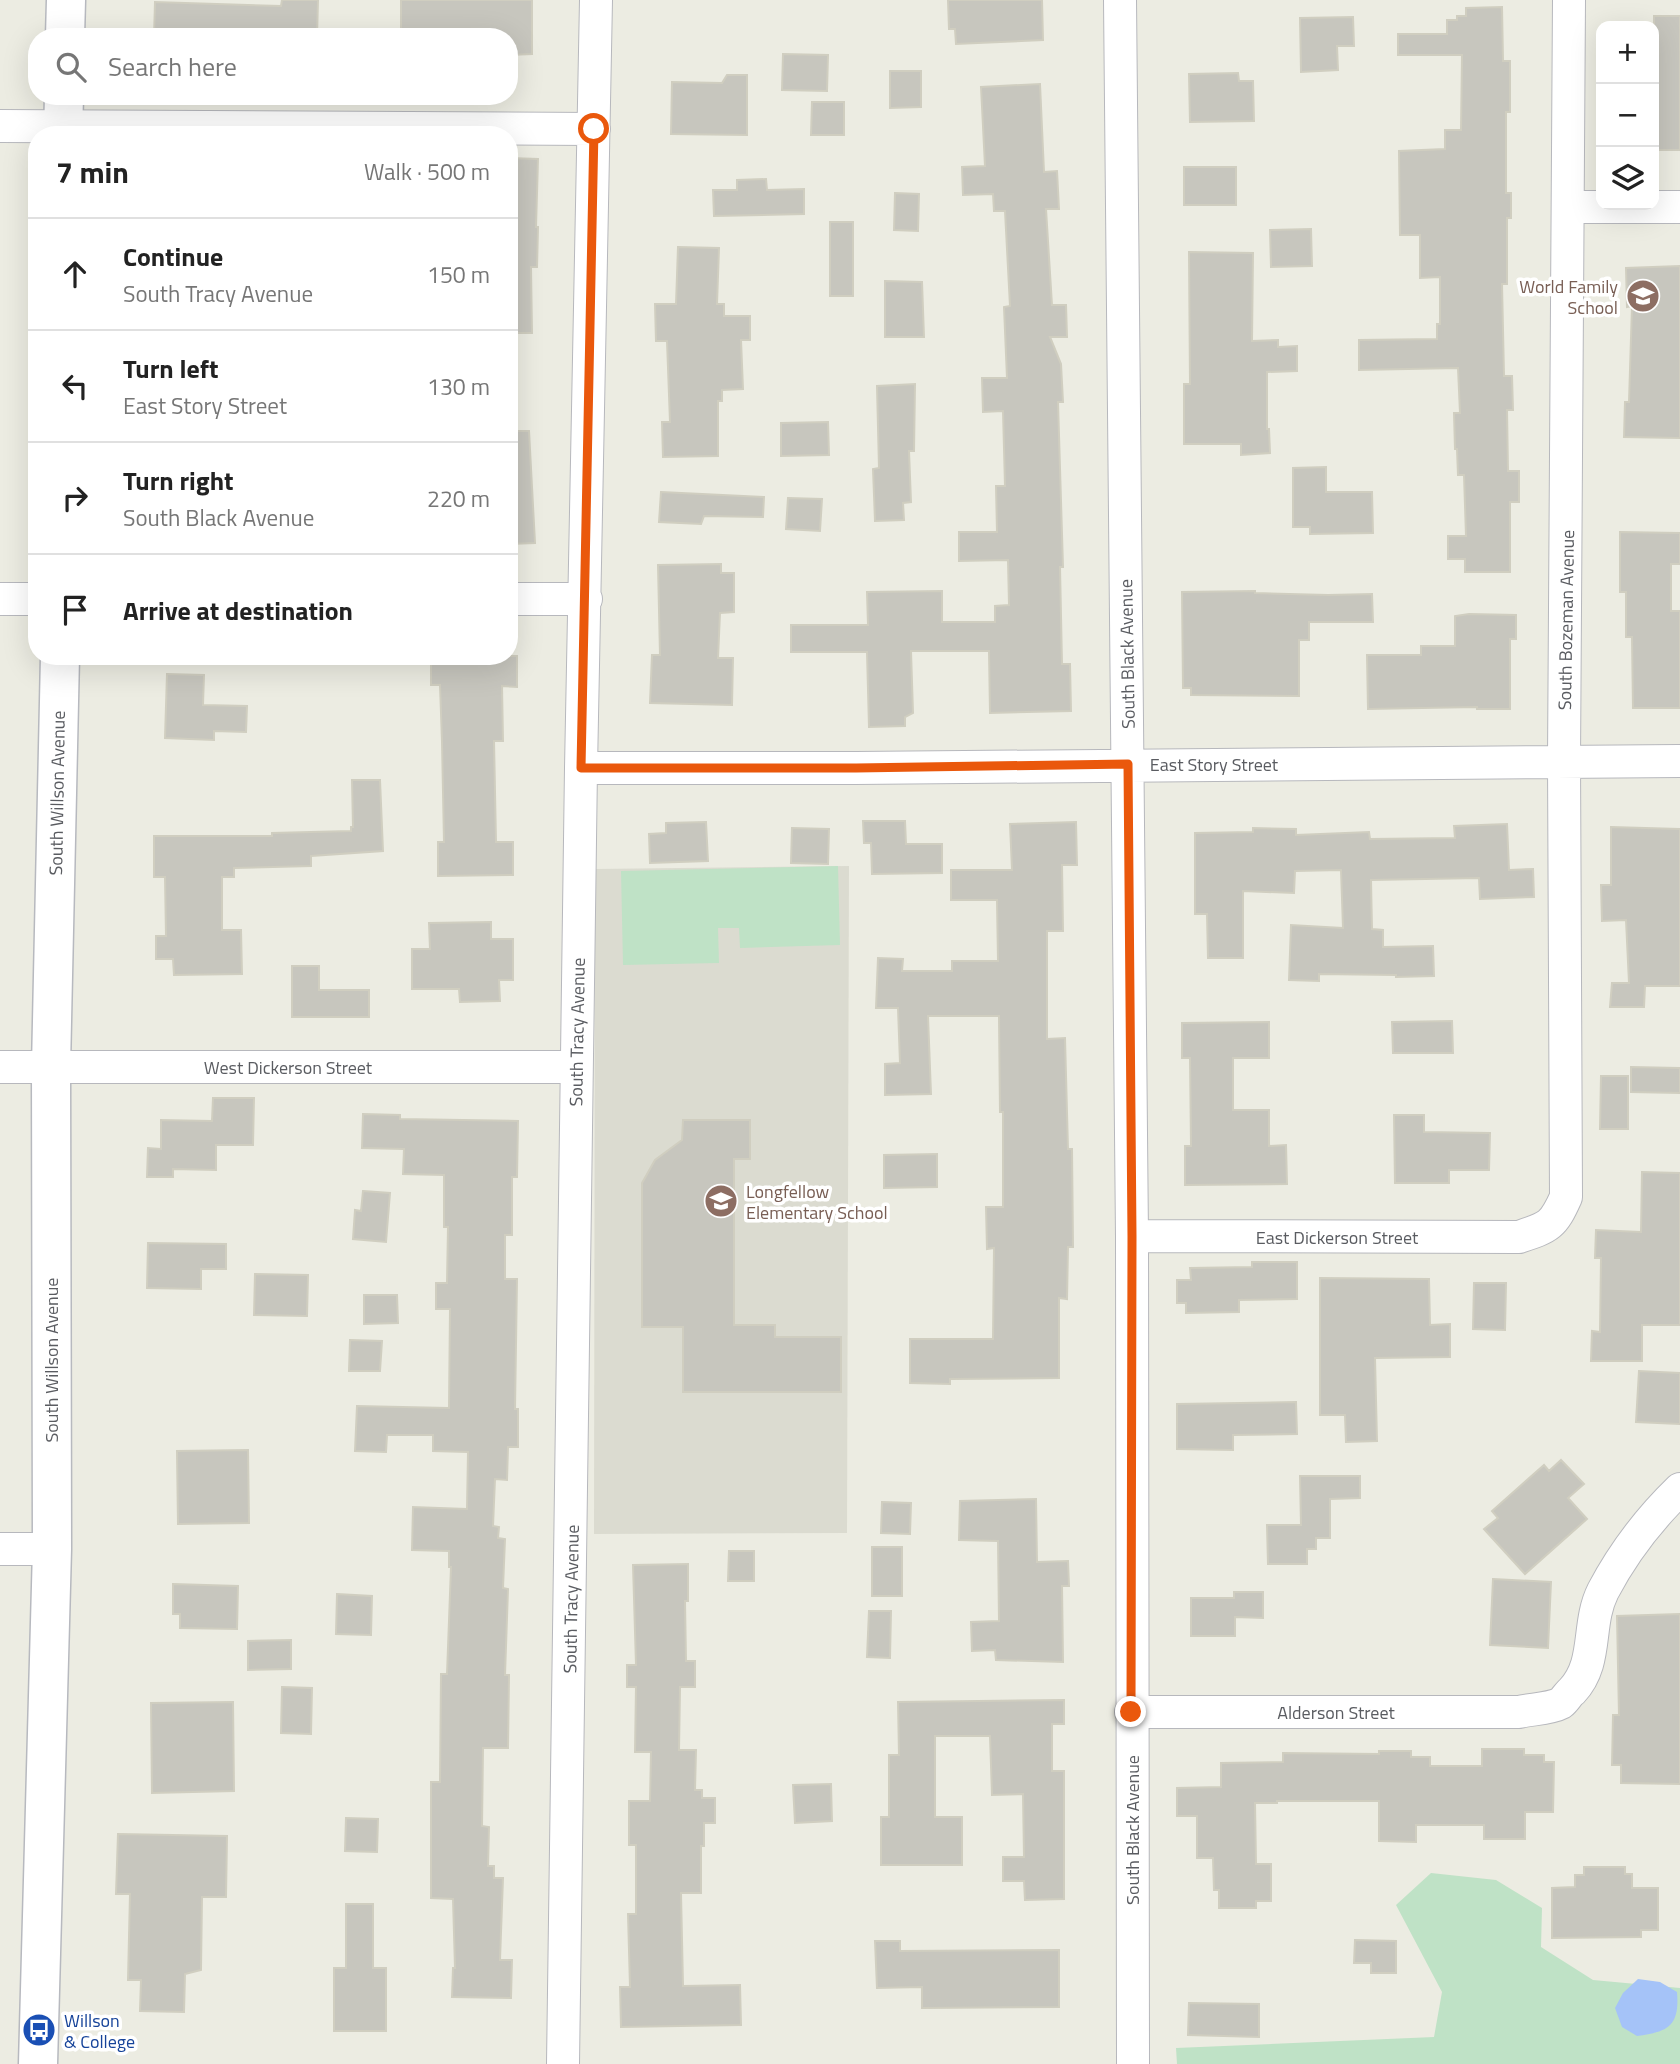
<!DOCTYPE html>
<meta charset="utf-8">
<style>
:root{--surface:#fff;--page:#f6f6f6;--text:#222;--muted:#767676;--line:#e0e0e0}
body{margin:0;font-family:"Titillium Web",sans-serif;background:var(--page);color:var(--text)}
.controls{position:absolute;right:21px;top:21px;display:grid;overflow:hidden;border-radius:14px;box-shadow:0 7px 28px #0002}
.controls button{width:63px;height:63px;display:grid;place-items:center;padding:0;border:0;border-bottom:2px solid var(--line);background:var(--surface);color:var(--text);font:35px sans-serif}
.stop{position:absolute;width:21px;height:21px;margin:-16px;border:5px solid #ea580c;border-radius:50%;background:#fff}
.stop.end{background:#ea580c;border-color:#fff;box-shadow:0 2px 7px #0008}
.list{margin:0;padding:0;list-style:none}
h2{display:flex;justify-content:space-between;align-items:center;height:91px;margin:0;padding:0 28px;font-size:30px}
h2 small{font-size:23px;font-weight:400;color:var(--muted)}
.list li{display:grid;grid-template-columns:46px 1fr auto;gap:21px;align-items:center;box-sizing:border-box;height:112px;padding:0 28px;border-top:2px solid var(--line)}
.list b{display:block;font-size:26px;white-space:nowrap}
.list p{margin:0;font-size:23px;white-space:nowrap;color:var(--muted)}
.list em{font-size:23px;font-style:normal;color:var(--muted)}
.icon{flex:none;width:38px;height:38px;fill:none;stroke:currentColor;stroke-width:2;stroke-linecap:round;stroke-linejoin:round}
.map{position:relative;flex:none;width:1680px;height:2064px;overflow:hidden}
.search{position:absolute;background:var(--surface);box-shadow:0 7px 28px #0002;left:28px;top:28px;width:490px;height:77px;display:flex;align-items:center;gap:18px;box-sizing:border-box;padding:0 24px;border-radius:28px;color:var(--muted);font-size:26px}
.panel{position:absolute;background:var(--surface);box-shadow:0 7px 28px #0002;left:28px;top:126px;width:490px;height:539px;border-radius:28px}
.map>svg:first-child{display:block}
.education{fill:#dbdbd0}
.green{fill:#bfe2c6}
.water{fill:#a5c3f8}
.building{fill:#c7c6be;stroke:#d0cec0;stroke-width:2}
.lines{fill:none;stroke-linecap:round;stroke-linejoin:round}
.minor-casing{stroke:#b7b8bd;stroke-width:34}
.secondary-casing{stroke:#b7b9bf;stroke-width:41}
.minor{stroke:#fff;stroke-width:32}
.secondary{stroke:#fff;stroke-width:38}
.route{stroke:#ea580c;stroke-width:9}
.labels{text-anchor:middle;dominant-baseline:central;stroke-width:7;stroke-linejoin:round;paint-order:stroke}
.education-label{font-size:18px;fill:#785e54;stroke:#fff;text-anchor:end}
.street-label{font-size:18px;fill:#5a5c61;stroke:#fff}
.transit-label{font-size:18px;fill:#164399;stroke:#fff;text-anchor:start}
</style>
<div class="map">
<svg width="1680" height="2064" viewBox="0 0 1680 2064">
<rect width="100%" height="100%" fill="#ecece2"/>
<path class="education" d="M849,866L847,1533L594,1534L595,869Z"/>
<path class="green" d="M838,866L840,945L740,948L739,928H718L719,963L623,965L621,871Z
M1431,1873L1496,1880L1542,1908L1541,1947L1593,1980L1680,1988V2064H1177L1176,2048L1434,2037L1442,1992L1396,1905Z"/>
<path class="water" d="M1638,1979L1660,1982L1677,1992C1680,2027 1667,2032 1637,2036L1622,2027L1615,2008L1623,1993Z"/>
<path class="building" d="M282,0H318L317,37H154L155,2L281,6Z
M401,0H532V54L509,55V37H401Z
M948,0H1042L1043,40L956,44L955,29H949Z
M1502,7L1503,61H1510V112H1506V193H1511V218H1507V284H1502L1504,376H1512L1513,410H1507L1508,471H1519V502H1510V572H1465V559H1448V536H1466L1464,475H1458L1457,449H1455L1454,413H1460L1458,368L1359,370V340L1437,339V324H1440V277L1420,278V235H1400L1399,151L1445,149V130H1461L1462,55H1398V34H1447V20H1457V16H1466V8Z
M1654,16H1680V150H1654Z
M1353,17L1354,46H1337L1338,70L1301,72L1300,18Z
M783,54L828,55L827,91L782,90Z
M890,71H921V107L890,108Z
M1238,73L1239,81H1253L1254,121L1190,122L1189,74Z
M727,75H747V135L671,134L672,82L722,83Z
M1040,84L1044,172L1057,171L1059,209H1046L1052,305H1066L1067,337H1050L1061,364L1063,402H1058L1063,567H1060L1062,664H1070L1071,711L990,713L989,651H911L913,713L905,717V726L869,727L867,652H791V625H868L867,592L942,591V622H995V606L1009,605L1008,560L959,561V532H997L996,486H1005L1003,411L983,412L982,378H1007L1004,307L1010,306L1005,211H994L993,194L963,195L962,167L985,166L981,87Z
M812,102H844V135H811Z
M509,158L538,159L536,227H538L537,267H531L532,333H509Z
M1184,167H1236V205H1184Z
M766,179L767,190L804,189V214L714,216L713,190H737V180Z
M895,193L919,194L918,231L894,230Z
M830,222H853V296H830Z
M1311,229L1312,266L1271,267L1270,230Z
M678,247L719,248L717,304H724V316H750V340H741L743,389L722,390V401H718V456L663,457L662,422H670L667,341H656L655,304H676Z
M1189,252L1253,253L1252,341L1278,340V347L1297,346V371L1267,372V429H1269L1270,453L1241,455V444H1184V384H1190Z
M1680,266V438L1624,437L1625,402H1629L1632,306L1627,307L1626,268Z
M885,281L922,282L924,337H885Z
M915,384L914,451H909L911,502L903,503L904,520L875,521L873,469L879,468L877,386Z
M828,422L829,455L781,456V423Z
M509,431H529L535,543L509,544Z
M1326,467V492H1372L1373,533L1310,534V527H1293V468Z
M661,492L764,497L763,517L704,516L701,524L659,522Z
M788,498L822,499L820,531L786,529Z
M1620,532L1680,533V564H1671V611H1680V708H1633L1632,637H1626V592H1620Z
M721,564V573H734V612L720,613L718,658H733L732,705L650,703L652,655H660L658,565Z
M1255,591V593L1328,595L1372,594L1373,622H1309V640H1299V696L1191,695V688H1183L1182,592Z
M1469,614L1516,615V639H1510V709H1477V707L1368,709L1367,655H1421V646H1455V616Z
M431,656H517V687L502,686L503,741H494L496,842H513V875L438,876V842H444L442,742L440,685H431Z
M167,674L204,675L203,705L247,706L246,732L214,731V740L165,738Z
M352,780H380L383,851L311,856V866L234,868V877H222V930H241L242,974L174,975L173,959H156V936H166L165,877H154V836H272V833L351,831V827H353Z
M863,821H905L906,844H942V873L872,874L871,843H864Z
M706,822L708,861L650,863L649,834L666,833V823Z
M1076,822L1077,865H1062L1063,931H1047V1039L1065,1038L1068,1149H1072L1073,1247H1068L1067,1299L1059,1298V1378L950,1379V1384L910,1383V1339H993L994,1248L987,1249L986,1207H1003V1112H1000L999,1016H928L931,1094L885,1095V1064L900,1063L898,1008H876L878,958L903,959L902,971H952V961H998L997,900H951V870H1012L1010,824Z
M1507,824L1509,870L1533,869L1534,897L1480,899L1479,878L1371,880L1372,929L1383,930V947L1433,946L1434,976L1396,977V975L1319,974V981L1289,980L1291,925L1343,928L1341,870L1295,871L1294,893L1243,891V958H1208L1207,914H1195V833L1253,832V828L1296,829V835L1369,832L1370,839L1455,838L1454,826Z
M1611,827L1680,829V986H1645L1644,1007H1610L1612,983H1629L1626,920L1602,921L1601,885H1611Z
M792,828L829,829L828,864L791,863Z
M491,922V939H513V980H499L500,1001L460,1002L459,989H412V949H430L429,923Z
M292,966H319V990H369V1017H292Z
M1452,1021L1453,1053H1393L1392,1022Z
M1269,1022V1058H1233V1110H1269V1146L1286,1145L1287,1184L1185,1185V1146H1191L1190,1058H1182V1023Z
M1631,1067L1680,1068V1093L1631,1092Z
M1601,1076H1628V1129H1600Z
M213,1098H254L253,1145H216V1170L173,1169V1177H147L148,1148L161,1149V1120L212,1121Z
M363,1114L400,1115V1119L518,1121L517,1177H512V1235H505V1279H517L515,1409H518V1447H508L507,1480L495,1479L493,1526L499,1527L498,1538L505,1539L503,1588L508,1589L505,1675H509L508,1748H483L482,1826L489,1827L488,1866H494V1878H503L500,1960H512L511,1998L452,1997L453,1968H455L453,1899L431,1898V1782H440L441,1674H447L451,1567H449V1551L412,1550L413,1507L467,1509L468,1452L433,1451V1435H387L386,1452L355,1451L357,1406L449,1408L450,1309H436V1283H447L448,1227H444V1175L403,1174L404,1149L362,1148Z
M1394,1115H1424V1132L1490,1133L1489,1170H1449V1183H1395Z
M683,1120H750V1159H734V1325H775V1337H841V1392H683V1327H642V1183L655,1160L682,1140Z
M937,1154V1187L884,1188V1155Z
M1642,1172L1680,1173V1325H1642V1361H1591L1592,1331L1600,1332L1601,1258H1595L1596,1230L1641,1232Z
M363,1191L390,1193L386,1242L353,1239L355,1210L361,1211Z
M148,1243L226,1244V1269H201V1289L147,1288Z
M1252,1262H1297V1299L1239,1300V1312L1186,1313V1303H1177V1280H1191L1190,1268L1252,1267Z
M255,1274L308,1275L307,1316L254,1315Z
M1320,1278L1429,1279L1430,1325L1450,1324V1357L1375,1358L1377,1441L1346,1442L1345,1415H1320Z
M1474,1283H1506L1505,1330L1473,1329Z
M364,1295H397L398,1323L364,1324Z
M350,1340L382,1341L380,1371H349Z
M1639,1371L1680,1373V1424L1636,1422Z
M1296,1402L1297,1434L1233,1435V1450L1177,1449V1404Z
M248,1450L249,1523L178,1524L177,1451Z
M1561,1460L1584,1484L1568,1498L1587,1519L1525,1574L1484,1529L1498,1518L1492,1511L1544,1465L1549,1471Z
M1300,1476H1360V1498L1330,1499V1538H1316V1549H1307V1564H1268L1267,1525H1301Z
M1036,1499L1037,1562L1068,1561L1069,1586H1062L1063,1662L996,1660L995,1650L972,1651L971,1622L999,1621L998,1541L959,1540L960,1501Z
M882,1502L911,1503L910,1534L881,1533Z
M872,1547H902V1596H872Z
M729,1551H754V1581H728Z
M688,1564V1601H685L686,1661H695V1687H680L679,1750H696L695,1790H702V1798H715V1823H704V1846H701V1893H681L683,1986L740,1985L741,2025L621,2027L620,1987H630L628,1914H636V1845H629V1801H650L651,1752H635L636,1687H627V1665H636L633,1565Z
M1493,1579L1551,1582L1548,1648L1490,1645Z
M173,1584L238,1586L237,1629L180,1628V1614H173Z
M1234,1592H1263V1618L1235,1617V1636H1191V1598H1234Z
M337,1594L372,1596L371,1635L336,1634Z
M869,1611H891L890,1658L867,1657Z
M1680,1614V1784L1621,1783V1765H1612L1613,1715H1619L1617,1616Z
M291,1640V1669L248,1670V1641Z
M282,1687L312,1688L311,1734L281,1733Z
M1064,1700V1724H1052V1771H1064V1899L1025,1900L1024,1881H1003V1857H1024L1023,1794L992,1795L990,1736H935V1817H962V1865H881V1817H889V1755H899L898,1702Z
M233,1702L234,1791L152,1793L151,1703Z
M1482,1749H1524V1755H1544V1762H1554L1553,1812H1525V1839H1484V1825H1416V1842L1379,1841V1801H1277V1803H1255L1256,1864H1271V1901H1256V1908H1219V1890H1214L1213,1858H1197V1816H1177V1788L1221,1787V1763L1283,1762V1753L1379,1754V1751H1411V1757H1430V1766H1482Z
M831,1784L832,1821L795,1823L793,1785Z
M346,1818L378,1819L377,1852L345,1851Z
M118,1834L227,1836L226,1897H202L201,1970L185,1974L184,2012L140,2011L141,1980H128L130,1894H116Z
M1584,1867H1625V1874H1632V1888H1658V1930H1641V1937L1552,1938V1888L1575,1887V1875H1584Z
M346,1904H373V1968H386V2031H334V1968H346Z
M1355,1940L1396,1941V1973H1371V1963H1354Z
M875,1941H900V1951L1059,1950V2007L922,2008V1987L877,1988Z
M1189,2003L1259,2004V2037L1188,2035Z"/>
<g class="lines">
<defs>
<path id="minor" d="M1120,0L1132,1236L1133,2064
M0,126L594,129
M1568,207H1680
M0,599H37
M509,599H586
M581,768H856L1680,761
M0,1067H576
M1132,1236L1519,1237C1549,1227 1553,1226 1566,1197L1564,761L1569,0
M0,1549H52
M1131,1712H1519C1531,1709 1550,1709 1561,1703C1565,1700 1568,1694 1572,1691C1599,1662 1586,1625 1603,1591C1623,1553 1649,1519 1680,1489
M563,2064L581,768L596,0"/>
<path id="secondary" d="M65,37L66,0
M63,135L64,96
M38,2064L52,1549L51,1067L60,656"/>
</defs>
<use href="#minor" class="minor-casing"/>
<use href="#secondary" class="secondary-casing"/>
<use href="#minor" class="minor"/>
<use href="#secondary" class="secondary"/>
</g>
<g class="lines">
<path class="route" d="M594,129L581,768H856L1128,764L1132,1236L1131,1712"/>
</g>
<defs>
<symbol id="school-disc" viewBox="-11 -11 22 22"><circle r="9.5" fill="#8d6e63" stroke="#fff"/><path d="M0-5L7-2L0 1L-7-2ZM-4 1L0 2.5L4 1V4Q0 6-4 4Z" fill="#fff"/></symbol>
<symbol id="bus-disc" viewBox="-11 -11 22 22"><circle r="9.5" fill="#1a4fb4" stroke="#fff"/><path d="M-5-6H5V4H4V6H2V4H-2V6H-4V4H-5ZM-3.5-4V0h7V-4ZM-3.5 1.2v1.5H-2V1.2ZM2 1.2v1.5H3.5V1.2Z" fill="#fff"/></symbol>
</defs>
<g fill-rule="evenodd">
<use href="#school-disc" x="1624" y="277" width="38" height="38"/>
<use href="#school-disc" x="702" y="1182" width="38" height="38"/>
<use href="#bus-disc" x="20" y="2011" width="38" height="38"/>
</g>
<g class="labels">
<g class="education-label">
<text x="1618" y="286">World Family<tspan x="1618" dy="21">School</tspan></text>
<text x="746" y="1191" text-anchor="start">Longfellow<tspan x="746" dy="21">Elementary School</tspan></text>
</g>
<g class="street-label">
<text transform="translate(1566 620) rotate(-89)">South Bozeman Avenue</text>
<text transform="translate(1127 654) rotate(-91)">South Black Avenue</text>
<text x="1214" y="764">East Story Street</text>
<text transform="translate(57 793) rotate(-89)">South Willson Avenue</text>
<text transform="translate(577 1032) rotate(-89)">South Tracy Avenue</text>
<text x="288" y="1067">West Dickerson Street</text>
<text x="1337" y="1237">East Dickerson Street</text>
<text transform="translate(51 1360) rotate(-90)">South Willson Avenue</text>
<text transform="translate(571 1599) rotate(-89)">South Tracy Avenue</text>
<text x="1336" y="1712">Alderson Street</text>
<text transform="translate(1132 1830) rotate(-90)">South Black Avenue</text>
</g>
<g class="transit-label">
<text x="64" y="2020">Willson<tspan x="64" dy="21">&amp; College</tspan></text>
</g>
</g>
</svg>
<div class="controls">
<button>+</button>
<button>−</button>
<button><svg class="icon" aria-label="layers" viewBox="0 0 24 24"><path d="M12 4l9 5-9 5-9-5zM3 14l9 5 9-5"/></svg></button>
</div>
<div class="stop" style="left:594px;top:129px"></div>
<div class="stop end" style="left:1131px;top:1712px"></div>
<div class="search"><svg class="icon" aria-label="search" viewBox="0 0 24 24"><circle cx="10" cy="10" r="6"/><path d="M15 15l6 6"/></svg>Search here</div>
<section class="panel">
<h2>7 min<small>Walk · 500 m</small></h2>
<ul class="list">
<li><svg class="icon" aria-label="ahead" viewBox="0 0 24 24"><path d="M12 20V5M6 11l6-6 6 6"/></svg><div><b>Continue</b><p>South Tracy Avenue</p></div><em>150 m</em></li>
<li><svg class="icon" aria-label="left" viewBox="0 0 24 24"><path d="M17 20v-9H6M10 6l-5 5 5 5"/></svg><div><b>Turn left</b><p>East Story Street</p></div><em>130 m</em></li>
<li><svg class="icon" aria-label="right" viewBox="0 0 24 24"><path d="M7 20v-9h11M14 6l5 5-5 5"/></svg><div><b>Turn right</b><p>South Black Avenue</p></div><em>220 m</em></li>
<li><svg class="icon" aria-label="arrive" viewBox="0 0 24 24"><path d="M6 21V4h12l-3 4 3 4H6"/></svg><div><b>Arrive at destination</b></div></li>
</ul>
</section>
</div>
